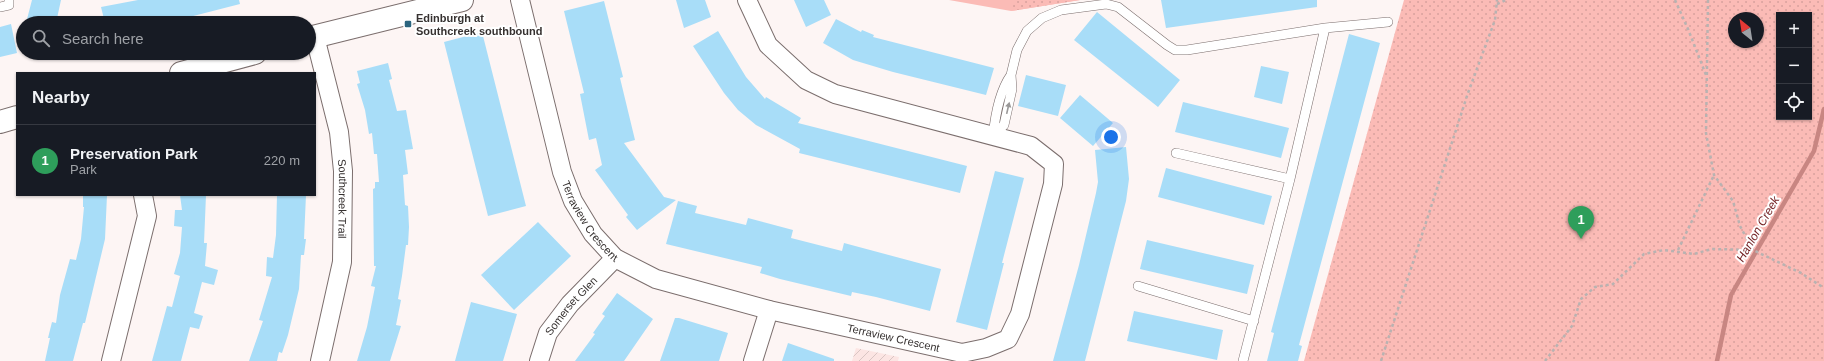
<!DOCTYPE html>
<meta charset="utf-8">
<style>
:root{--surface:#171b24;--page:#20242c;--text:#f1f3f6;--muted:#9ea1a6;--line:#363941;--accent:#0f766e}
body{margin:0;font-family:Helvetica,sans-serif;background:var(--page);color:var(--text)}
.controls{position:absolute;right:12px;top:12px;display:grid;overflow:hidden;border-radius:0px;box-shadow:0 1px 3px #0004}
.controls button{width:36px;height:36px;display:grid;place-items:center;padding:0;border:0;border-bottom:1px solid var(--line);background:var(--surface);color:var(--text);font:20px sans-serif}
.compass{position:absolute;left:1728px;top:12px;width:36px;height:36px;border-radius:50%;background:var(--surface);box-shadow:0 1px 3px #0004;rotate:330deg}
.you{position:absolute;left:1111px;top:137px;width:14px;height:14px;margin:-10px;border:3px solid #fff;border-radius:50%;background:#1a73e8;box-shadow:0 0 0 6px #1a73e833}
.badge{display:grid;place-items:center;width:26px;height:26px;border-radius:50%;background:var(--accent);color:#fff;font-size:13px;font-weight:700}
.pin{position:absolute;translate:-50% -33px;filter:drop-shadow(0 1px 2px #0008)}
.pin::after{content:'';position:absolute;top:21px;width:14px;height:12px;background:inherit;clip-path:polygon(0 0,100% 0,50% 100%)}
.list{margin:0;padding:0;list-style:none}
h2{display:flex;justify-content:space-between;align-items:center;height:52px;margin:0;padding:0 16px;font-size:17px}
h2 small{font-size:13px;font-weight:400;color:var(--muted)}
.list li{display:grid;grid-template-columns:26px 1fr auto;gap:12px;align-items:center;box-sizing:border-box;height:72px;padding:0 16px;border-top:1px solid var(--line)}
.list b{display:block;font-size:15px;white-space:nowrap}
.list p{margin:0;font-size:13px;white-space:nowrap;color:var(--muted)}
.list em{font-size:13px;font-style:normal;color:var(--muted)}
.icon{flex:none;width:22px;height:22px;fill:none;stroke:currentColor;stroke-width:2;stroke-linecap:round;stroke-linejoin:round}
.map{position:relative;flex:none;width:1824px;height:361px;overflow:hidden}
.search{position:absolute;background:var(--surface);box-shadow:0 1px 3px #0004;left:16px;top:16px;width:300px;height:44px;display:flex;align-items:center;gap:10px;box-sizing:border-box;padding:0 14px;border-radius:22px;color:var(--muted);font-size:15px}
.panel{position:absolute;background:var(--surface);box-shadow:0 1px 3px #0004;left:16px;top:72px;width:300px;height:124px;border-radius:0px}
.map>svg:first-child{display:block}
.industrial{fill:url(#industrial-furrows)}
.green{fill:#fbbbb6}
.park{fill:url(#park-dots);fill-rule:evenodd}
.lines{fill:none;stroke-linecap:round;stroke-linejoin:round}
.stream{stroke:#c88682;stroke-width:4.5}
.building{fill:#a8ddf8}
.service-casing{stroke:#7b6e6d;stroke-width:10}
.minor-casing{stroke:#7b6e6d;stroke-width:20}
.secondary-casing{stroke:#7b6e6d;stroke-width:24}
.path{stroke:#b9b2b1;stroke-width:2.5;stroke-dasharray:3 3;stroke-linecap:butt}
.service{stroke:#fff;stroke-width:9}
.minor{stroke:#fff;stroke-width:18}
.secondary{stroke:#fff;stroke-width:22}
.oneway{fill:#9a9898}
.poi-dot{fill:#2b647e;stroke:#fff;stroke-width:1.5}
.labels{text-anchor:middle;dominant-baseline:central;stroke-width:4;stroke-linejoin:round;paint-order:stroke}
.poi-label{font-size:11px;font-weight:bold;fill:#363130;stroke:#fff;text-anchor:start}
.street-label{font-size:11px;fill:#363130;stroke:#fff}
.water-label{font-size:12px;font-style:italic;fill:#752426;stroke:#fff}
</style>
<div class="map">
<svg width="1824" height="361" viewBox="0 0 1824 361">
<defs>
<pattern id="industrial-furrows" width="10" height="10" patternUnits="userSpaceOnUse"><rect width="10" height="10" fill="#fce5e3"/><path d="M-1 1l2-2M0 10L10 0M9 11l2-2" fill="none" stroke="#d9c5c3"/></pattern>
<pattern id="park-dots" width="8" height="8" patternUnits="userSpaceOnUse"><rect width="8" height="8" fill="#fbbbb6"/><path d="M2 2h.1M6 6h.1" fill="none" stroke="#d8a19d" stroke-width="1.8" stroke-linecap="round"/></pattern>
</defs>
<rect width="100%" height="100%" fill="#fdf5f4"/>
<path class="industrial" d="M856,348L899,357L898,361H852Z"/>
<path class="green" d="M949,0H1080L1011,11Z"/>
<path class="park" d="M1015,0H1080L1011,11Z
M1404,0H1824V361H1304ZM1779,15H1809V117H1779ZM1734,18H1758V42H1734Z"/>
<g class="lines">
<path class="stream" d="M1717,361L1731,295L1814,151L1824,109"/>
</g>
<path class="building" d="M32,0H61L56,23H26Z
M138,0H239L240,4L166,23H105L101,7Z
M676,0H705L711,17L684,28Z
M794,0H824L831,15L806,27Z
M1161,0H1317V7L1166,28Z
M604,1L623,77L620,78L635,140L624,143L664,197L676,200L637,230L626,217L628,215L595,170L602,165L596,138L589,140L580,94L584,93L564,11Z
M1097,12L1180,80L1158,107L1074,40Z
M836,19L861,32L862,30L874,35L873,37L994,68L986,95L893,72L853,60L823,43Z
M11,24L17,53L0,57V27Z
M718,31L746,77L765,99L766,97L801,118L798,123L967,166L960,193L799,153L800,149L756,125L738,110L724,93L693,46Z
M482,32L526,206L488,216L444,42Z
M1349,34L1380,43L1299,345L1302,346L1298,361H1267L1274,333L1271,332Z
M388,63L392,79L389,80L397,111L406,110L413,149L405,150L408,174L403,175L405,205L408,206L409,227L408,245H406L402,276L398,299L401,300L396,325L401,326L390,361H357L367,327L375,287L371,286L376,266H374L373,189L375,188V182H379L377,154H374L372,133L369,134L365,110L357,84L360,83L357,71Z
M1261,66L1289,72L1282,104L1254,97Z
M1026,75L1066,85L1058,116L1018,106Z
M1080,95L1113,123L1093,146L1060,118Z
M1183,102L1289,128L1281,158L1175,132Z
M1126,147L1129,179L1126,201L1085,361H1053L1079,265L1096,193L1098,182L1095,150Z
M1166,168L1272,196L1264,225L1158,197Z
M995,171L1024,178L1002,263H1004L987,330L956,322Z
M83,195H107L105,239L85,323H83L73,361H45L50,338H48L52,322L56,323L60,295L70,259L76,260L81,239L84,207H83Z
M180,195H206L204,243H207L205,266L218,270L214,285L202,282L194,313L203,316L199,329L190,327L181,361H152L167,306L172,307L180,276L174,274L180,253L182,227L174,226L175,210H182Z
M277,195H306L304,239H306L304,255H301L299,289L288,335L282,353L279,352L277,361H249L263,321L259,320L272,277L266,276L267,257L273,258L276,235Z
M678,201L697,206L695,213L746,225L748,218L793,230L791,238L842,251L844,243L941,269L930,311L876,297L852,292L851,296L780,279L760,273L762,267L666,244Z
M538,222L571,256L514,310L481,275Z
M1147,240L1254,265L1247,294L1140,269Z
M617,293L653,319L624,361H575L595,334L593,333L605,316L602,314Z
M471,302L517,314L503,361H455Z
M1134,311L1223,330L1217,360L1127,341Z
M675,318H679L728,333L719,361H660Z
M788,343L834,359V361H782Z"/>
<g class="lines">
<defs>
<path id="service" d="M0,7L9,5V0
M993,136L1004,125L1012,89L1011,75L1017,50L1027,31L1042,18L1061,10L1106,4L1118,7L1167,45L1175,50H1187L1325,28L1388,22
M993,137C995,116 999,92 1011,75
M1176,153L1290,179
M1138,286L1254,321
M1243,361L1290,179L1325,28"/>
<g id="minor">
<path id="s1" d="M520,0L562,172L573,201L593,234L615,258L656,279L769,310L962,353L986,348L1008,339L1020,314L1053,184L1054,164L1031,146L835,94L806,80L768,45L747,0"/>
<path id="s2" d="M315,37L339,132L343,171L342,262L320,361"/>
<path d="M111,361L147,216L143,195"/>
<path id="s3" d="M539,361L548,333L570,304L615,258"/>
<path d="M753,361L769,310"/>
</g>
<path id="secondary" d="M309,38L462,0
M181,73L255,53
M0,122L17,117"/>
</defs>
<use href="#service" class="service-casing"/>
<use href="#minor" class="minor-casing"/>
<use href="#secondary" class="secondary-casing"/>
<path class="path" d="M1675,0L1688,29L1706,75
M1708,0L1706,133L1714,175L1733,201L1740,226L1753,250L1801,273L1824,288
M1497,4L1506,0
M1678,250L1714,175
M1381,361L1468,93L1495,20L1497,0
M1545,361L1572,326L1581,299L1595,287L1613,284L1644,254L1664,250L1694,254L1712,249L1753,250"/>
<use href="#service" class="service"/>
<use href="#minor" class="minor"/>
<use href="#secondary" class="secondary"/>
</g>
<defs><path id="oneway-solid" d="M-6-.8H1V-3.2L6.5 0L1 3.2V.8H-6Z"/></defs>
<use class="oneway" href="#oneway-solid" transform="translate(1008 108) rotate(-77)"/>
<rect class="poi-dot" x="404" y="20" width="8" height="8" rx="2"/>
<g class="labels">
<g class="poi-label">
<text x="416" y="18">Edinburgh at<tspan x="416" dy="13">Southcreek southbound</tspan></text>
</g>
<g class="street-label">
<text stroke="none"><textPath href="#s2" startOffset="165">Southcreek Trail</textPath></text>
<text stroke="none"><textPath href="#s1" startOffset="234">Terraview Crescent</textPath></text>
<text stroke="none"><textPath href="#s3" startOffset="65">Somerset Glen</textPath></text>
<text stroke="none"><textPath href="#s1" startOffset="570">Terraview Crescent</textPath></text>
</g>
<g class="water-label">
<text transform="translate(1758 229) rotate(-60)">Hanlon Creek</text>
</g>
</g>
</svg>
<div class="controls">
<button>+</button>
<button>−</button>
<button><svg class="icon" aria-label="locate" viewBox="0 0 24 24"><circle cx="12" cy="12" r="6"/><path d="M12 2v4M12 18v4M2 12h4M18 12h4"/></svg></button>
</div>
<svg class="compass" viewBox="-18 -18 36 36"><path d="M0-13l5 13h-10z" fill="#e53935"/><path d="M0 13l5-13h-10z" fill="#9ea1a6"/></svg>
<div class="you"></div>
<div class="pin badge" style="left:1581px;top:239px;background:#2e9e5b">1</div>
<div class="search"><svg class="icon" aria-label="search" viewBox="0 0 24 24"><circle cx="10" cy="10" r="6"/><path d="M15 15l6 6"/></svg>Search here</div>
<section class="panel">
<h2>Nearby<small></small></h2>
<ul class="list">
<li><span class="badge" style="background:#2e9e5b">1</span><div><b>Preservation Park</b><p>Park</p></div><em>220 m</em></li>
</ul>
</section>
</div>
